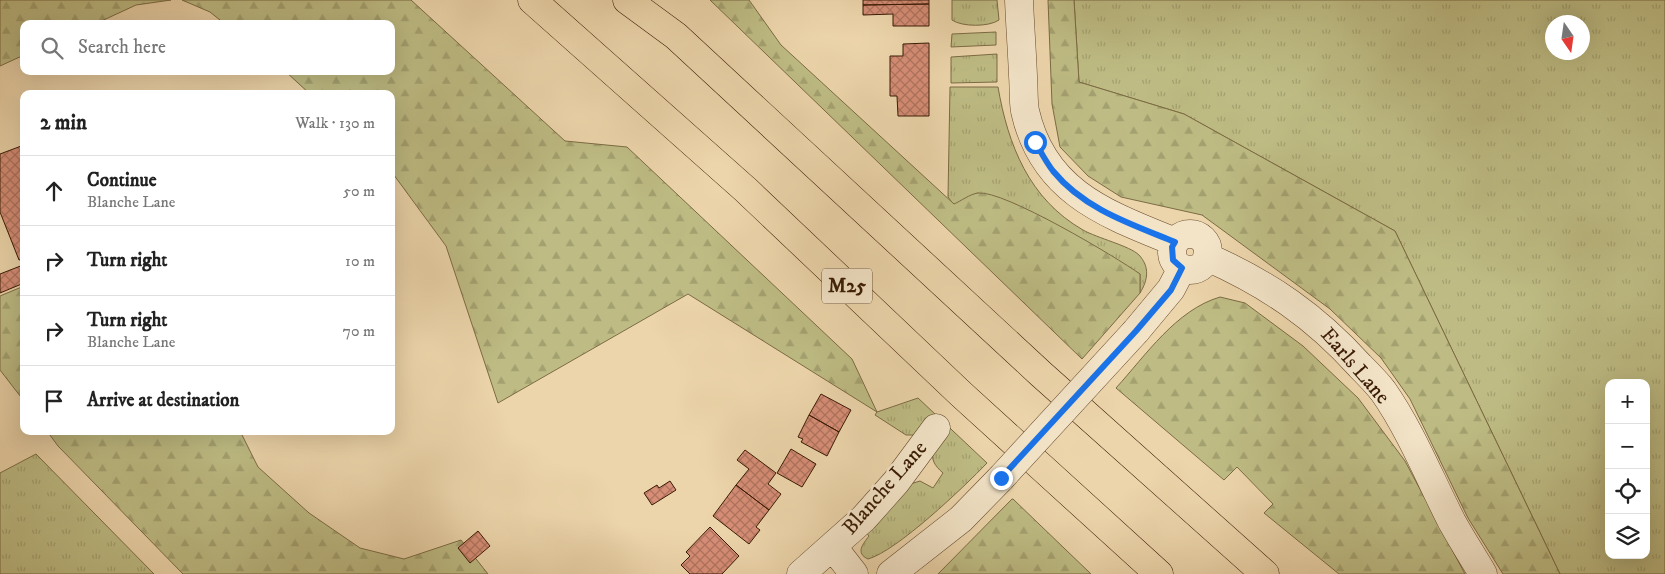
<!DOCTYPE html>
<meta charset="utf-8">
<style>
:root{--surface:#fff;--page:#f6f6f6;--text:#222;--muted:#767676;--line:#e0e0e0}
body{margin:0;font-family:"IM FELL DW Pica",serif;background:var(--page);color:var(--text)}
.controls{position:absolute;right:15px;bottom:15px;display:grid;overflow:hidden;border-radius:10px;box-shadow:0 5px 20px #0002}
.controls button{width:45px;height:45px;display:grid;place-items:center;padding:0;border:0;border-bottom:1px solid var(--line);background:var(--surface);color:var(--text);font:25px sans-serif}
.compass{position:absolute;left:1545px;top:15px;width:45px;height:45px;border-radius:50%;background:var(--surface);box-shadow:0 5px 20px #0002;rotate:167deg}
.stop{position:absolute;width:15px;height:15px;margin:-11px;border:4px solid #1a73e8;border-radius:50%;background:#fff}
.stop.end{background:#1a73e8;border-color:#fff;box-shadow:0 1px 5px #0008}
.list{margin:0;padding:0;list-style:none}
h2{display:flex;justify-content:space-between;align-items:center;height:65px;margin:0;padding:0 20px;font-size:21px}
h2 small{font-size:16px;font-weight:400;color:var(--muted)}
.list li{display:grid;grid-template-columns:32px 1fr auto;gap:15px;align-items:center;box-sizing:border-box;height:70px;padding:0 20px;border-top:1px solid var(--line)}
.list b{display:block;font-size:19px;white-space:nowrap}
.list p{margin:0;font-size:16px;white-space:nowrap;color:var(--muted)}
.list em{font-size:16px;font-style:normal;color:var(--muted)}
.icon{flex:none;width:28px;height:28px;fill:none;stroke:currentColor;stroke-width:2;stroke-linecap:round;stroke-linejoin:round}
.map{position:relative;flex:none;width:1665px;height:574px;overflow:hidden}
.search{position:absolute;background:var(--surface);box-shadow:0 5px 20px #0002;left:20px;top:20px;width:375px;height:55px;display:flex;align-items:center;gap:12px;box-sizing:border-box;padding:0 18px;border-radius:10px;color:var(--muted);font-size:19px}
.panel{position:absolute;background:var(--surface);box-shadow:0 5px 20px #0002;left:20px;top:90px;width:375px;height:345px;border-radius:10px}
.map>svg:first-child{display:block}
.grass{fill:url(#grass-tufts);stroke:#7c6b44;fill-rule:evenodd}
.forest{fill:url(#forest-firs);stroke:#7c6b44}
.building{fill:url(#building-cross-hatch);stroke:#391a04}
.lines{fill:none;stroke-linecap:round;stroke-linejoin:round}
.minor-casing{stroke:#66492e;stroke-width:29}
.highway-casing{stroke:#391a04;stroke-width:29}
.minor{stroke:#f3e4c8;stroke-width:28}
.highway{stroke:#edd5ab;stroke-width:28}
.minor-bridge-casing{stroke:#66492e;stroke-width:29;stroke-linecap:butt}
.minor-bridge{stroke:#f3e4c8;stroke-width:28}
.route{stroke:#1a73e8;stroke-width:6}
.labels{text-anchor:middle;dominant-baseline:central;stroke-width:5;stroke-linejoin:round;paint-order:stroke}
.shield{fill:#f3e4c8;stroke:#71573f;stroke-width:1}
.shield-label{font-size:20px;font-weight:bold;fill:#391a04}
.street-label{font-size:21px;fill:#391a04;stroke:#f3e4c8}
</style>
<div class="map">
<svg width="1665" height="574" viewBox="0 0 1665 574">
<defs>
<pattern id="grass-tufts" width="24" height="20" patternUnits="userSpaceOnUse" patternTransform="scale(1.25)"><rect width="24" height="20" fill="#bebc84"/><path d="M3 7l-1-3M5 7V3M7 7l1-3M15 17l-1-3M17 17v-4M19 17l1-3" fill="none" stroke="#a4a170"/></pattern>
<pattern id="forest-firs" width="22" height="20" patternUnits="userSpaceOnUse" patternTransform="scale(1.25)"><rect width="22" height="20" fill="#bebc84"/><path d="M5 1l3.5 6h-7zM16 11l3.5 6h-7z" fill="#a4a170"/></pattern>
<pattern id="building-cross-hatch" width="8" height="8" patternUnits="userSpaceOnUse" patternTransform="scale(1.25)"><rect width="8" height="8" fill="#d78e77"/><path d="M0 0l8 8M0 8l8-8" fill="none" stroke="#af735f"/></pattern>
</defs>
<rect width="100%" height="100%" fill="#edd5ab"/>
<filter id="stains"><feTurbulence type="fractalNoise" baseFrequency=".004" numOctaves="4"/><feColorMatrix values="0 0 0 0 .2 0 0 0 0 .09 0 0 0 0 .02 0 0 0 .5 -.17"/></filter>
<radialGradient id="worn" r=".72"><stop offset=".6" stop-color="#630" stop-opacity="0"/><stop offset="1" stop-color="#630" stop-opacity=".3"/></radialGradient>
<path class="grass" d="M952,0H997L999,20C989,27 962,27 952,20Z
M1074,0H1665V574H1560L1395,231L1184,114L1079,82ZM1552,22H1582V52H1552ZM1609,383H1646V555H1609Z
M996,32V45L951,47L952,34Z
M997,54V82L951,83V57Z
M950,87H998C1008,145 1029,199 1083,230C1097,238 1130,246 1139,255C1150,267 1148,280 1140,293V274L978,193L954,205L948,197Z
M918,398L987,463C964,487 897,551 868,559C855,553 863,544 869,536L864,530L907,485L920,481L933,488L943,473C934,465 931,460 933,448L918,435H906L875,415L877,412Z
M36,454L154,574H0V473Z"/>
<path class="forest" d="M0,0H171L136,5L95,24H24V55L0,66Z
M182,0H411L565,141L627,147L852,359L877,412L688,294L498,403L446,246L391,171V94H310L285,71H391V24H225L210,12Z
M710,0H749L781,45L954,204C961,201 970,194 978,193C1004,190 1116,257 1140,274V293L1082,359Z
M1048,0H1074L1079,82L1184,114L1395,231L1560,574H1503L1468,518L1410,399L1381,358L1330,309L1202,215L1121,197L1088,176L1060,147L1052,104Z
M24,286V401L0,370V296Z
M1220,297L1245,303L1303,346L1358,398L1405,461L1465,574H1339L1264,513L1273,504L1237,467L1224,480L1116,388C1146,355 1176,310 1220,297Z
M47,431H240L258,467L309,513L360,548L404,559L461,540L488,574H183L58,446Z
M1012,499H1013L1091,574H938Z"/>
<path class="building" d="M863,0H929V4L863,5Z
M929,4V26H893V14L863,15V5Z
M929,43V116H898L897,96H890V56H903V44Z
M24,145V259L19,260L0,212V154Z
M23,265L24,283L0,293V274Z
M821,394L851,410L839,432L809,415Z
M809,415L839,432L827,456L801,442L803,439L798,437Z
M791,449L816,464L802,487L777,473Z
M745,450L776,473L768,484L781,494L769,510L736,485L749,469L737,460Z
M670,481L676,490L652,505L644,493L657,485L659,488Z
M736,485L769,510L756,527L760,530L749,544L713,516Z
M710,527L739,556L722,574H690L681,565L690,556L686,552Z
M478,531L490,546L470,563L458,548Z"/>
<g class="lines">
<defs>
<path id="minor" d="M1019,0C1020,25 1022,51 1023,76C1024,87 1023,100 1025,111C1043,192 1106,214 1175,242
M1172 252a18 18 0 1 1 36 0a18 18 0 1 1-36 0Z
M1207,257C1268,284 1315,316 1360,366C1368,374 1376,382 1383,391C1411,431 1430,479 1452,522C1462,540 1473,557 1483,574
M1136,331L1171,289L1182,268
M833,547L854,574
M801,574L864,518L896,482L936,428
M891,574L961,519L1001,478"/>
<path id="highway" d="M532,0L746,190L961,394L1159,574
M627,0L676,36L1041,374L1265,574"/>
</defs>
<use href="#minor" class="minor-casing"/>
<use href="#highway" class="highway-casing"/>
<use href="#minor" class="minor"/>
<use href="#highway" class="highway"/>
<defs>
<path id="minor-bridge" d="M1001,478L1136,331"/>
</defs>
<use href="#minor-bridge" class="minor-bridge-casing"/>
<use href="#minor-bridge" class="minor-bridge"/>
</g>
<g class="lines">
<path class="route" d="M1001,478L1136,331L1171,290L1182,268L1173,260L1172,247L1175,242C1131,224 1084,209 1053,171C1046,162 1041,152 1035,142"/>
</g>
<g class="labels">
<rect class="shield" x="822" y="268.5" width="50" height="35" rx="4"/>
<g class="shield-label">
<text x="847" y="286">M25</text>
</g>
<g class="street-label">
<text transform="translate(1355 366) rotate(49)">Earls Lane</text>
<text transform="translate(885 488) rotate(-49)">Blanche Lane</text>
</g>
</g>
<rect width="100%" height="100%" filter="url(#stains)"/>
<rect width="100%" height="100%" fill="url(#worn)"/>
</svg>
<div class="controls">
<button>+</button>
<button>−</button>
<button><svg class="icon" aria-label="locate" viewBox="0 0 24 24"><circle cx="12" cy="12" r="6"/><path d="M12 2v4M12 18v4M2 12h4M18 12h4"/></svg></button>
<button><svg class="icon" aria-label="layers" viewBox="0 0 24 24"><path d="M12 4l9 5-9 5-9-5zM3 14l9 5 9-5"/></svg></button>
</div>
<svg class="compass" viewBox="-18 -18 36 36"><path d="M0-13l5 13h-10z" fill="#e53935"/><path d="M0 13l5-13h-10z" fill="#767676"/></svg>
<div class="stop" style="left:1035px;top:142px"></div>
<div class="stop end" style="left:1001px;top:478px"></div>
<div class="search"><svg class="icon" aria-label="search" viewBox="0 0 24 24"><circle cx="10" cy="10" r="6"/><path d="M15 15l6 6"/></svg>Search here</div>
<section class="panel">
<h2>2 min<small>Walk · 130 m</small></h2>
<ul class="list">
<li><svg class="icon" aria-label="ahead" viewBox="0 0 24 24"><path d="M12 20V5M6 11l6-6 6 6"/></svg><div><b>Continue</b><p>Blanche Lane</p></div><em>50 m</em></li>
<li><svg class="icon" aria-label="right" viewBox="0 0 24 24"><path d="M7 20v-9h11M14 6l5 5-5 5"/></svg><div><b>Turn right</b></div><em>10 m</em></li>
<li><svg class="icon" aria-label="right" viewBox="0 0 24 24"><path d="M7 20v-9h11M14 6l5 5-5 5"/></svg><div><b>Turn right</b><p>Blanche Lane</p></div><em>70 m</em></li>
<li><svg class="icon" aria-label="arrive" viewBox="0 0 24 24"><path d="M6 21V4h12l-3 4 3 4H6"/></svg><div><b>Arrive at destination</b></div></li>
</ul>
</section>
</div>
